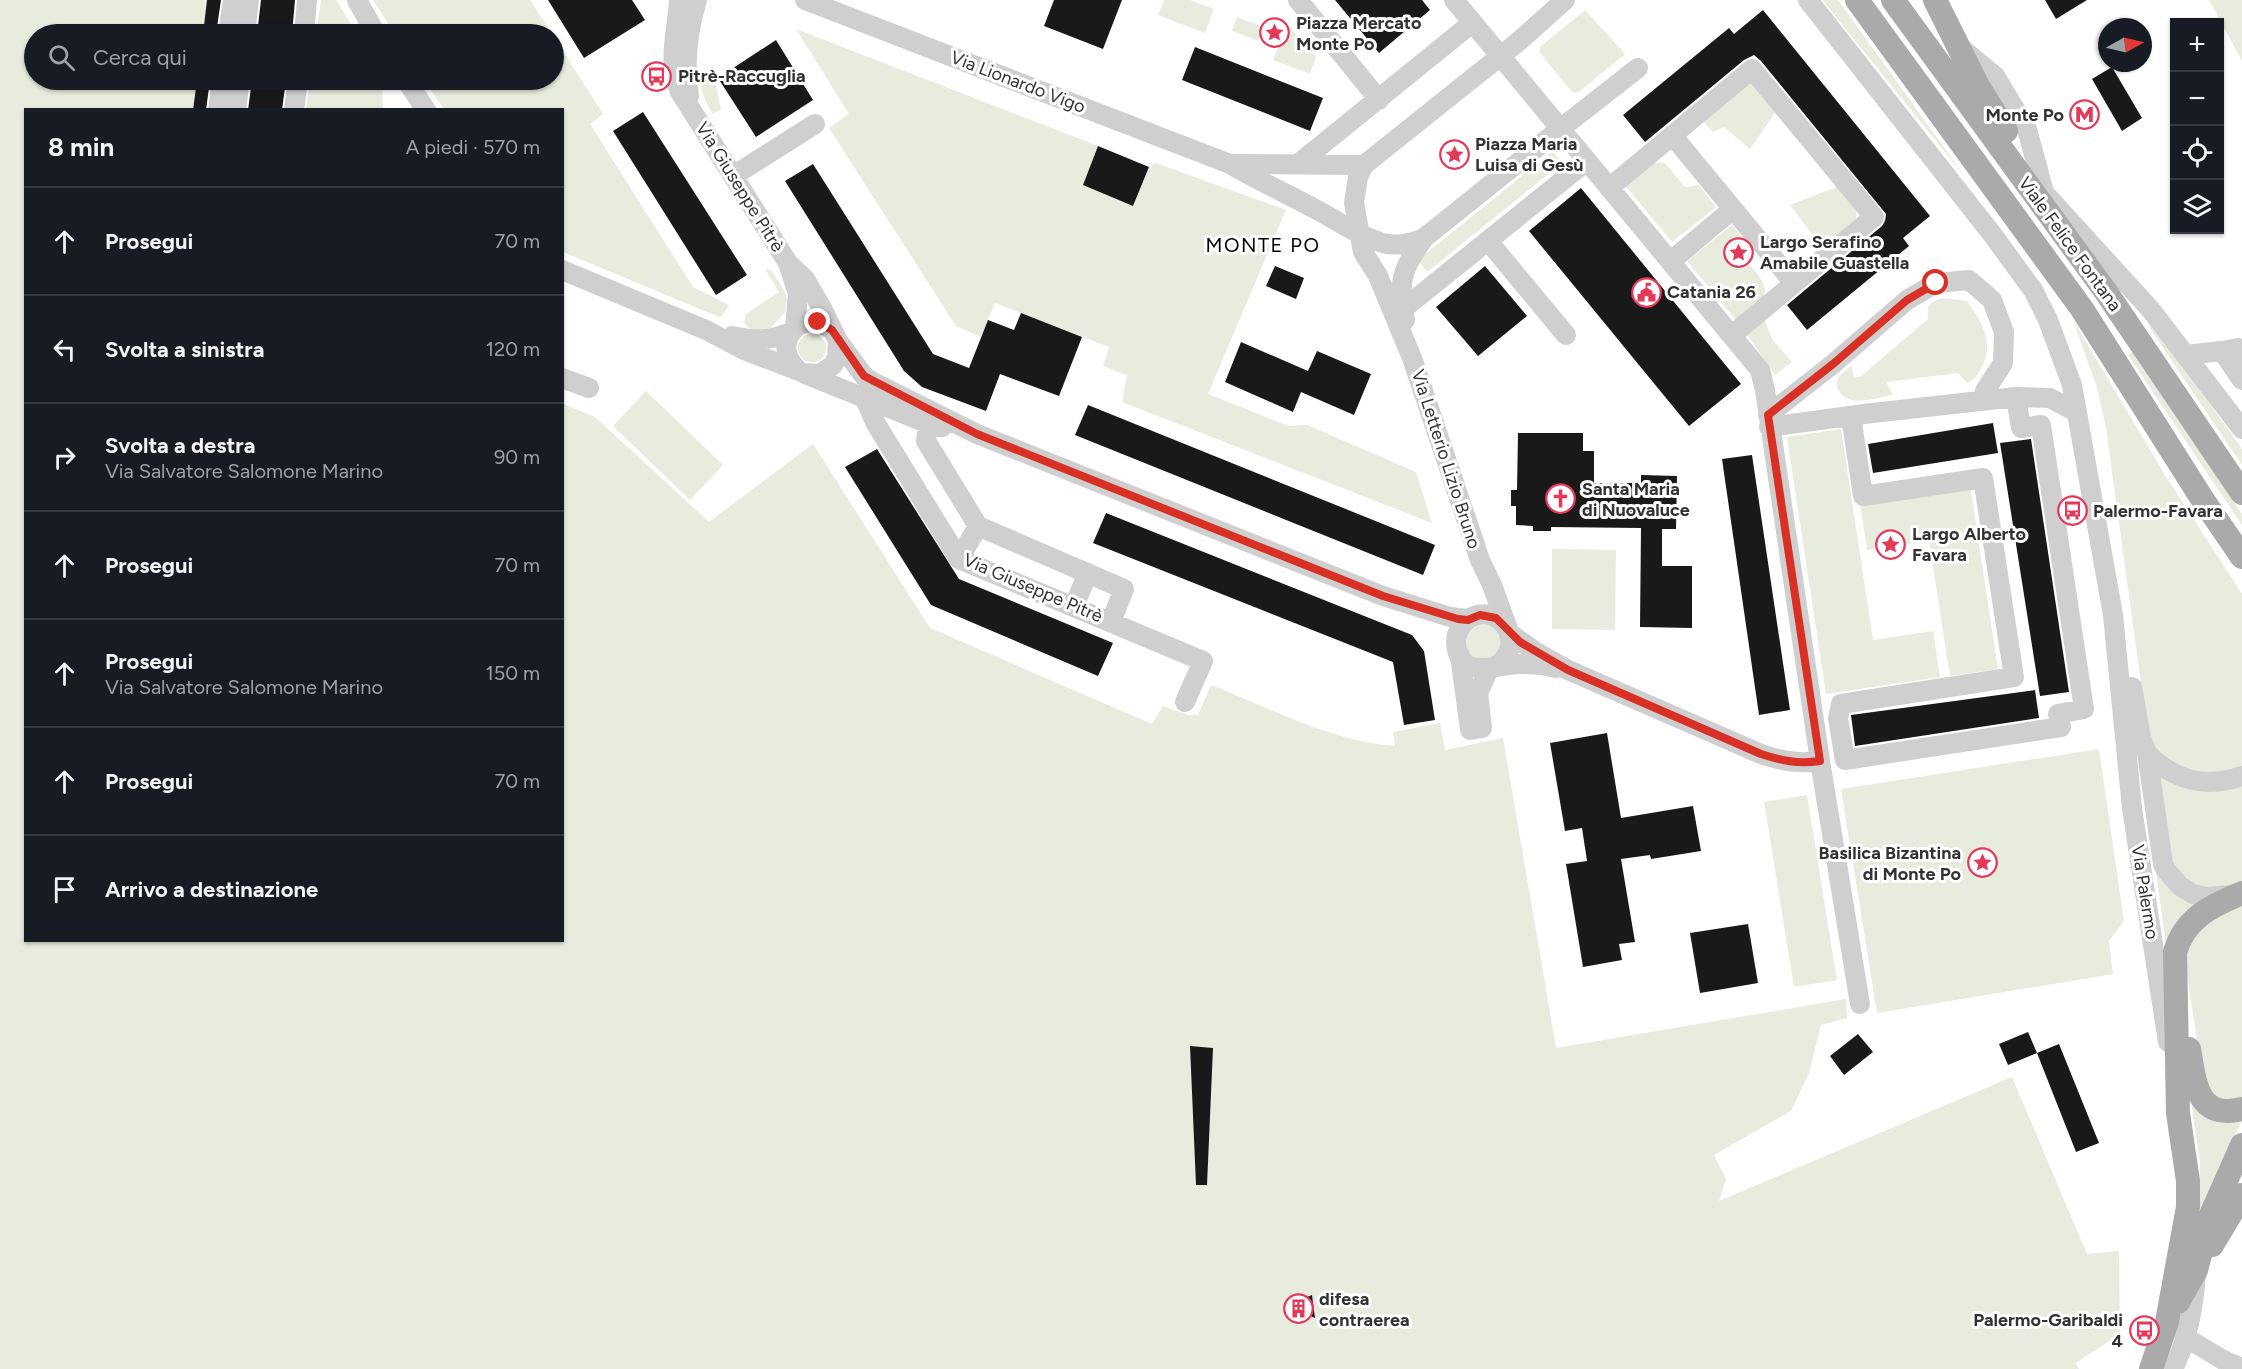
<!DOCTYPE html>
<html lang="it">
<meta charset="utf-8">
<style>
:root{--surface:#171b24;--page:#242831;--text:#f1f3f6;--muted:#9ea1a6;--line:#363941}
body{margin:0;font-family:Figtree,sans-serif;background:var(--page);color:var(--text)}
.controls{position:absolute;right:18px;top:18px;display:grid;overflow:hidden;border-radius:0px;box-shadow:0 2px 4px #0004}
.controls button{width:54px;height:54px;display:grid;place-items:center;padding:0;border:0;border-bottom:2px solid var(--line);background:var(--surface);color:var(--text);font:30px sans-serif}
.compass{position:absolute;left:2098px;top:18px;width:54px;height:54px;border-radius:50%;background:var(--surface);box-shadow:0 2px 4px #0004;rotate:82deg}
.stop{position:absolute;width:18px;height:18px;margin:-14px;border:4px solid #d93025;border-radius:50%;background:#fff}
.stop.end{background:#d93025;border-color:#fff;box-shadow:0 2px 6px #0008}
.list{margin:0;padding:0;list-style:none}
h2{display:flex;justify-content:space-between;align-items:center;height:78px;margin:0;padding:0 24px;font-size:26px}
h2 small{font-size:20px;font-weight:400;color:var(--muted)}
.list li{display:grid;grid-template-columns:39px 1fr auto;gap:18px;align-items:center;box-sizing:border-box;height:108px;padding:0 24px;border-top:2px solid var(--line)}
.list b{display:block;font-size:22px;white-space:nowrap}
.list p{margin:0;font-size:20px;white-space:nowrap;color:var(--muted)}
.list em{font-size:20px;font-style:normal;color:var(--muted)}
.icon{flex:none;width:33px;height:33px;fill:none;stroke:currentColor;stroke-width:2;stroke-linecap:round;stroke-linejoin:round}
.map{position:relative;flex:none;width:2242px;height:1369px;overflow:hidden}
.search{position:absolute;background:var(--surface);box-shadow:0 2px 4px #0004;left:24px;top:24px;width:540px;height:66px;display:flex;align-items:center;gap:15px;box-sizing:border-box;padding:0 21px;border-radius:33px;color:var(--muted);font-size:22px}
.panel{position:absolute;background:var(--surface);box-shadow:0 2px 4px #0004;left:24px;top:108px;width:540px;height:834px;border-radius:0px}
.map>svg:first-child{display:block}
.green{fill:#e7ecde}
.building{fill:#191919}
.lines{fill:none;stroke-linecap:round;stroke-linejoin:round}
.minor{stroke:#cfcfcf;stroke-width:20}
.major{stroke:#aaa;stroke-width:24}
.route{stroke:#d93025;stroke-width:8}
.labels{text-anchor:middle;dominant-baseline:central;stroke-width:6;stroke-linejoin:round;paint-order:stroke}
.poi-label{font-size:18px;font-weight:bold;fill:#323232;stroke:#fff;text-anchor:start}
.street-label{font-size:18px;fill:#323232;stroke:#fff}
.neighbourhood-label{font-size:20px;letter-spacing:1.5px;fill:#000;stroke:#fff}
</style>
<div class="map">
<svg width="2242" height="1369" viewBox="0 0 2242 1369">
<rect width="100%" height="100%" fill="#fff"/>
<path class="green" d="M0,0H207L203,34H34V80H197L193,109L26,110V940H562L563,404L595,417L709,522L813,444L930,628L1152,724L1163,706L1188,715H1198L1211,685C1270,708 1331,741 1395,746L1393,732L1440,723L1445,750L1503,738L1556,1048L1846,999L1847,1018L1821,1025L1809,1073L1791,1111L1714,1155L1726,1179L1719,1201L2012,1077L2087,1254L2119,1251L2120,1334L2076,1363L2079,1369H0Z
M321,0H336L357,34H316Z
M373,0H530L552,34H395Z
M1164,0H1190L1214,9L1205,33L1158,15Z
M1823,0H1838L1966,178L1836,17Z
M2209,0H2242V61Z
M1585,10L1625,54L1580,91L1573,93L1540,53V47Z
M1237,17L1263,27L1258,41L1232,31Z
M1287,24L1316,57L1310,74L1273,60Z
M796,29L1098,146L1083,185L1133,206L1149,167L1156,163L1286,210L1208,394L1288,426L1307,425L1416,472L1432,523L1122,402L1127,375L1103,366L1109,347L995,303L981,337L956,326L829,128L849,114Z
M554,37L603,114L590,124L693,287L729,305L722,316L719,317L563,252L562,110L444,109L424,80H554Z
M703,74L717,75L716,86L721,109L713,114C706,103 697,86 703,74Z
M310,80H382L383,109H306Z
M1749,81H1754L1776,108L1775,113L1750,149L1724,127L1713,132L1702,120Z
M1553,151L1562,163L1427,272L1418,260Z
M1653,162L1665,163L1685,187L1699,185L1716,207L1672,242L1624,184Z
M1839,186C1849,198 1861,206 1855,222L1816,254L1807,242L1812,234L1790,205Z
M1732,225L1753,250L1746,261C1776,294 1768,296 1736,320L1687,261Z
M765,269L771,270L786,294L787,301L784,314L770,328L751,330L744,323L746,314L779,292Z
M1942,298L1967,301C1982,322 1996,345 1980,370C1977,376 1974,380 1967,383L1958,373L1886,382L1893,395C1875,398 1848,409 1838,389C1833,378 1844,372 1852,366L1854,378L1860,377L1928,319V307L1932,302Z
M1761,320L1765,321L1772,339L1792,362L1775,375L1746,333Z
M2073,320L2165,475L2242,594V768L2207,775L2175,767L2151,744L2146,720L2106,428L2097,388Z
M2153,324L2242,449V465L2149,327Z
M798 348a14 14 0 1 1 28 0a14 14 0 1 1-28 0Z
M2132,352L2242,514V525L2128,355Z
M646,391L723,465L690,500L613,426Z
M1841,429L1873,640L1933,631L1940,677L1826,694L1787,437Z
M1970,485L1998,669L1950,676L1929,541L1867,550L1860,502Z
M1552,549L1616,550L1615,630L1552,629Z
M1479,624H1492L1503,637L1497,656L1481,661L1470,655C1462,641 1467,633 1479,624Z
M2099,749L2124,921L2109,941L2113,974L1877,1013L1841,789Z
M2157,774C2183,793 2213,795 2242,785V882L2211,890L2193,885L2173,866Z
M1807,795L1837,980L1794,987L1764,802Z
M2155,866L2195,906L2168,958Z
M2242,906V1100L2238,1102L2213,1096L2202,1072L2184,956L2191,937L2225,910Z
M2191,1101L2242,1121L2227,1150L2203,1209H2199L2200,1163Z"/>
<path class="building" d="M207,0H221L216,34H203Z
M261,0H295L292,34H257Z
M548,0H632L645,20L584,58Z
M1054,0H1122L1103,49L1044,26Z
M1335,0H1422L1430,10L1379,53Z
M2045,0H2087L2056,19Z
M1763,10L1930,216L1903,238L1909,246L1807,330L1787,305L1882,226L1885,221L1886,214L1761,61L1754,55L1744,60L1645,142L1623,115L1729,28L1734,34Z
M776,40L813,100L756,137L718,78Z
M1195,47L1323,98L1310,131L1182,80Z
M2112,67L2142,118L2122,131L2092,79Z
M197,80H210L206,110H193Z
M252,80H286L282,110H248Z
M643,112L747,275L716,295L613,131Z
M1098,146L1149,167L1133,206L1083,185Z
M813,164L933,354L969,368L988,320L1014,330L1021,313L1082,337L1059,396L1000,374L986,411L922,387L904,371L785,181Z
M1581,188L1741,384L1689,426L1529,231Z
M1275,266L1304,278L1296,299L1266,286Z
M1485,266L1527,316L1478,356L1436,307Z
M1241,342L1308,371L1317,351L1371,374L1354,415L1301,392L1293,412L1225,382Z
M1088,405L1435,545L1423,575L1075,435Z
M1993,423L1998,453L1873,473L1868,444Z
M1518,433H1583V451H1594V483H1641V475L1677,476L1676,529H1662V566H1692V628L1640,627L1641,528L1551,527V531H1533V526L1516,525V506H1511V490H1517Z
M2031,439L2069,692L2040,696L2000,443Z
M877,449L959,579L1113,643L1098,676L931,605L845,467Z
M1752,455L1790,710L1759,715L1722,459Z
M1106,513L1412,635L1424,651L1435,720L1404,725L1393,662L1093,543Z
M2035,690L2039,718L1855,746L1851,715Z
M1607,733L1621,818L1693,806L1701,851L1651,859L1650,855L1621,859L1635,942L1619,944L1622,960L1583,967L1566,864L1587,861L1582,828L1565,831L1550,743Z
M1748,924L1758,983L1700,993L1690,933Z
M2028,1032L2037,1053L2008,1065L1999,1044Z
M1858,1034L1873,1052L1844,1075L1830,1056Z
M2059,1044L2099,1143L2076,1152L2037,1053Z
M1190,1046L1213,1048L1207,1185H1196Z
M1312,1295L1315,1318L1292,1308L1302,1299Z"/>
<g class="lines">
<path class="minor" d="M357,0L376,34
M679,0C677,34 667,59 680,92L788,263L798,294L795,328
M805,0L1230,164C1258,181 1288,194 1317,210C1338,221 1359,236 1383,243C1398,247 1411,243 1424,238L1560,129L1638,68
M1298,0L1379,100
M1454,0L1760,370L1765,390L1820,761L1860,1004
M1808,0L1992,234L2033,290L2048,320L2072,385L2113,615L2132,808L2168,1042
M228,34L233,0
M245,34L249,0
M304,34L307,0
M1961,48L1995,76L2027,129L2044,192
M406,80L426,110
M689,96C684,65 688,30 697,0
M218,110L222,80
M236,110L240,80
M294,110L298,80
M1672,135L1794,283
M1232,164L1364,165
M1298,164L1472,23
M733,176L815,124
M1609,188L1752,69L1874,217L1732,335
M2048,197L2151,310L2242,429
M1488,241L1566,335
M1671,261L1733,209
M562,270L706,330L744,350L804,373L820,374L833,365L837,357L838,341L823,310L805,279L788,263
M1403,309L1587,161
M1405,320C1398,279 1401,272 1424,238
M732,336C754,341 770,341 791,332
M838,341L864,376L871,381L977,434L1383,596L1450,617L1468,619
M2222,351L2238,348L2242,354
M2185,355L2222,351L2242,380
M797,369C769,343 802,306 832,330
M805,374L934,426L942,427
M562,378L589,388
M865,399L876,424L959,559L1203,661L1185,702
M1768,415L1833,364L1907,300L1936,283L1969,280L1992,300L2004,332L2003,363L1985,391
M1851,416L1863,496L1983,478L2014,677L1841,704L1838,718L1845,760L2061,727L2058,714L2084,709L2041,425L2021,428L2016,397
M934,426L927,432L926,441L978,526L1124,589L1111,622
M1769,427L1864,414L2016,397L2050,398L2076,412
M959,559L978,526
M1074,606L1088,573
M1508,629L1492,585L1480,560L1412,358L1378,276L1363,252L1354,203L1358,177L1364,165L1518,42L1565,0
M1509,633L1536,652L1568,670L1761,754C1782,761 1798,764 1820,761
M1460,655L1470,730L1482,728L1478,693L1489,669
M1496,666C1532,641 1492,596 1465,622C1460,627 1456,634 1456,642C1458,681 1496,665 1519,664C1531,664 1544,665 1556,668
M2132,687L2141,738L2147,753L2163,864L2166,870L2180,886L2193,894L2206,897L2231,895
M2147,753C2173,780 2206,789 2242,776
M2185,1337L2223,1360L2242,1368
M2173,1369C2188,1339 2194,1306 2196,1273"/>
<path class="major" d="M1857,0L2082,309L2201,497L2242,557
M1893,0L2106,292L2242,493
M1935,0L1979,88L2006,131
M2189,1049C2195,1082 2196,1120 2242,1109
M2212,1245L2242,1195
M2178,1302L2196,1270L2210,1217L2242,1145
M2151,1369L2167,1322L2188,1207V1181L2178,1113L2175,952C2185,918 2211,906 2242,893"/>
</g>
<g class="lines">
<path class="route" d="M818,322L832,330L864,376L977,434L1383,596L1458,619L1468,620L1480,615L1496,618L1520,642L1568,670L1761,754C1782,761 1798,764 1820,761L1768,415L1833,364L1907,300L1936,283"/>
</g>
<defs>
<symbol id="sight-ring" viewBox="-11 -11 22 22"><circle r="9.5" fill="#fff" stroke="#e5395a" stroke-width="1.5"/><path d="M0-6L1.8-2.2L6-1.7L2.9 1.2L3.7 5.4L0 3.3L-3.7 5.4L-2.9 1.2L-6-1.7L-1.8-2.2Z" fill="#e5395a"/></symbol>
<symbol id="bus-ring" viewBox="-11 -11 22 22"><circle r="9.5" fill="#fff" stroke="#e5395a" stroke-width="1.5"/><path d="M-5-6H5V4H4V6H2V4H-2V6H-4V4H-5ZM-3.5-4V0h7V-4ZM-3.5 1.2v1.5H-2V1.2ZM2 1.2v1.5H3.5V1.2Z" fill="#e5395a"/></symbol>
<symbol id="metro-ring" viewBox="-11 -11 22 22"><circle r="9.5" fill="#fff" stroke="#e5395a" stroke-width="1.5"/><path d="M-5.5 5V-5H-3L0 0L3-5H5.5V5H3V-.5L0 4L-3-.5V5Z" fill="#e5395a"/></symbol>
<symbol id="civic-ring" viewBox="-11 -11 22 22"><circle r="9.5" fill="#fff" stroke="#e5395a" stroke-width="1.5"/><path d="M-.6-6.5H3V-4.5H.6V-3L4-1V1h2V6H-6V1h2V-1L-.6-3ZM-1.2 2.5V6h2.4V2.5Z" fill="#e5395a"/></symbol>
<symbol id="church-ring" viewBox="-11 -11 22 22"><circle r="9.5" fill="#fff" stroke="#e5395a" stroke-width="1.5"/><path d="M-1.2-6h2.4v3.5h3.3v2.4h-3.3V6h-2.4V-.1h-3.3v-2.4h3.3Z" fill="#e5395a"/></symbol>
<symbol id="building-ring" viewBox="-11 -11 22 22"><circle r="9.5" fill="#fff" stroke="#e5395a" stroke-width="1.5"/><path d="M-4-6H4V6H1V3H-1V6H-4ZM-2.5-4.3h1.7v1.8h-1.7ZM.8-4.3h1.7v1.8H.8ZM-2.5-1h1.7V.8h-1.7ZM.8-1h1.7V.8H.8Z" fill="#e5395a"/></symbol>
</defs>
<g fill-rule="evenodd">
<use href="#sight-ring" x="1258" y="16" width="33" height="33"/>
<use href="#bus-ring" x="640" y="60" width="33" height="33"/>
<use href="#metro-ring" x="2068" y="98" width="33" height="33"/>
<use href="#sight-ring" x="1438" y="138" width="33" height="33"/>
<use href="#sight-ring" x="1722" y="236" width="33" height="33"/>
<use href="#civic-ring" x="1630" y="276" width="33" height="33"/>
<use href="#church-ring" x="1544" y="482" width="33" height="33"/>
<use href="#bus-ring" x="2056" y="494" width="33" height="33"/>
<use href="#sight-ring" x="1874" y="528" width="33" height="33"/>
<use href="#sight-ring" x="1966" y="846" width="33" height="33"/>
<use href="#building-ring" x="1282" y="1292" width="33" height="33"/>
<use href="#bus-ring" x="2128" y="1314" width="33" height="33"/>
</g>
<g class="labels">
<g class="poi-label">
<text x="1296" y="23">Piazza Mercato<tspan x="1296" dy="21">Monte Po</tspan></text>
<text x="678" y="76">Pitrè-Raccuglia</text>
<text x="2064" y="115" text-anchor="end">Monte Po</text>
<text x="1475" y="144">Piazza Maria<tspan x="1475" dy="21">Luisa di Gesù</tspan></text>
<text x="1760" y="242">Largo Serafino<tspan x="1760" dy="21">Amabile Guastella</tspan></text>
<text x="1667" y="292">Catania 26</text>
<text x="1582" y="489">Santa Maria<tspan x="1582" dy="21">di Nuovaluce</tspan></text>
<text x="2093" y="511">Palermo-Favara</text>
<text x="1912" y="534">Largo Alberto<tspan x="1912" dy="21">Favara</tspan></text>
<text x="1961" y="853" text-anchor="end">Basilica Bizantina<tspan x="1961" dy="21">di Monte Po</tspan></text>
<text x="1319" y="1299">difesa<tspan x="1319" dy="21">contraerea</tspan></text>
<text x="2123" y="1320" text-anchor="end">Palermo-Garibaldi<tspan x="2123" dy="21">4</tspan></text>
</g>
<g class="street-label">
<text transform="translate(1018 82) rotate(21)">Via Lionardo Vigo</text>
<text transform="translate(740 187) rotate(58)">Via Giuseppe Pitrè</text>
<text transform="translate(2070 244) rotate(54)">Viale Felice Fontana</text>
<text transform="translate(1446 459) rotate(72)">Via Letterio Lizio Bruno</text>
<text transform="translate(1033 588) rotate(23)">Via Giuseppe Pitrè</text>
<text transform="translate(2145 892) rotate(81)">Via Palermo</text>
</g>
<g class="neighbourhood-label">
<text x="1263" y="245">MONTE PO</text>
</g>
</g>
</svg>
<div class="controls">
<button>+</button>
<button>−</button>
<button><svg class="icon" aria-label="locate" viewBox="0 0 24 24"><circle cx="12" cy="12" r="6"/><path d="M12 2v4M12 18v4M2 12h4M18 12h4"/></svg></button>
<button><svg class="icon" aria-label="layers" viewBox="0 0 24 24"><path d="M12 4l9 5-9 5-9-5zM3 14l9 5 9-5"/></svg></button>
</div>
<svg class="compass" viewBox="-18 -18 36 36"><path d="M0-13l5 13h-10z" fill="#e53935"/><path d="M0 13l5-13h-10z" fill="#9ea1a6"/></svg>
<div class="stop" style="left:1936px;top:283px"></div>
<div class="stop end" style="left:818px;top:322px"></div>
<div class="search"><svg class="icon" aria-label="search" viewBox="0 0 24 24"><circle cx="10" cy="10" r="6"/><path d="M15 15l6 6"/></svg>Cerca qui</div>
<section class="panel">
<h2>8 min<small>A piedi · 570 m</small></h2>
<ul class="list">
<li><svg class="icon" aria-label="ahead" viewBox="0 0 24 24"><path d="M12 20V5M6 11l6-6 6 6"/></svg><div><b>Prosegui</b></div><em>70 m</em></li>
<li><svg class="icon" aria-label="left" viewBox="0 0 24 24"><path d="M17 20v-9H6M10 6l-5 5 5 5"/></svg><div><b>Svolta a sinistra</b></div><em>120 m</em></li>
<li><svg class="icon" aria-label="right" viewBox="0 0 24 24"><path d="M7 20v-9h11M14 6l5 5-5 5"/></svg><div><b>Svolta a destra</b><p>Via Salvatore Salomone Marino</p></div><em>90 m</em></li>
<li><svg class="icon" aria-label="ahead" viewBox="0 0 24 24"><path d="M12 20V5M6 11l6-6 6 6"/></svg><div><b>Prosegui</b></div><em>70 m</em></li>
<li><svg class="icon" aria-label="ahead" viewBox="0 0 24 24"><path d="M12 20V5M6 11l6-6 6 6"/></svg><div><b>Prosegui</b><p>Via Salvatore Salomone Marino</p></div><em>150 m</em></li>
<li><svg class="icon" aria-label="ahead" viewBox="0 0 24 24"><path d="M12 20V5M6 11l6-6 6 6"/></svg><div><b>Prosegui</b></div><em>70 m</em></li>
<li><svg class="icon" aria-label="arrive" viewBox="0 0 24 24"><path d="M6 21V4h12l-3 4 3 4H6"/></svg><div><b>Arrivo a destinazione</b></div></li>
</ul>
</section>
</div>
